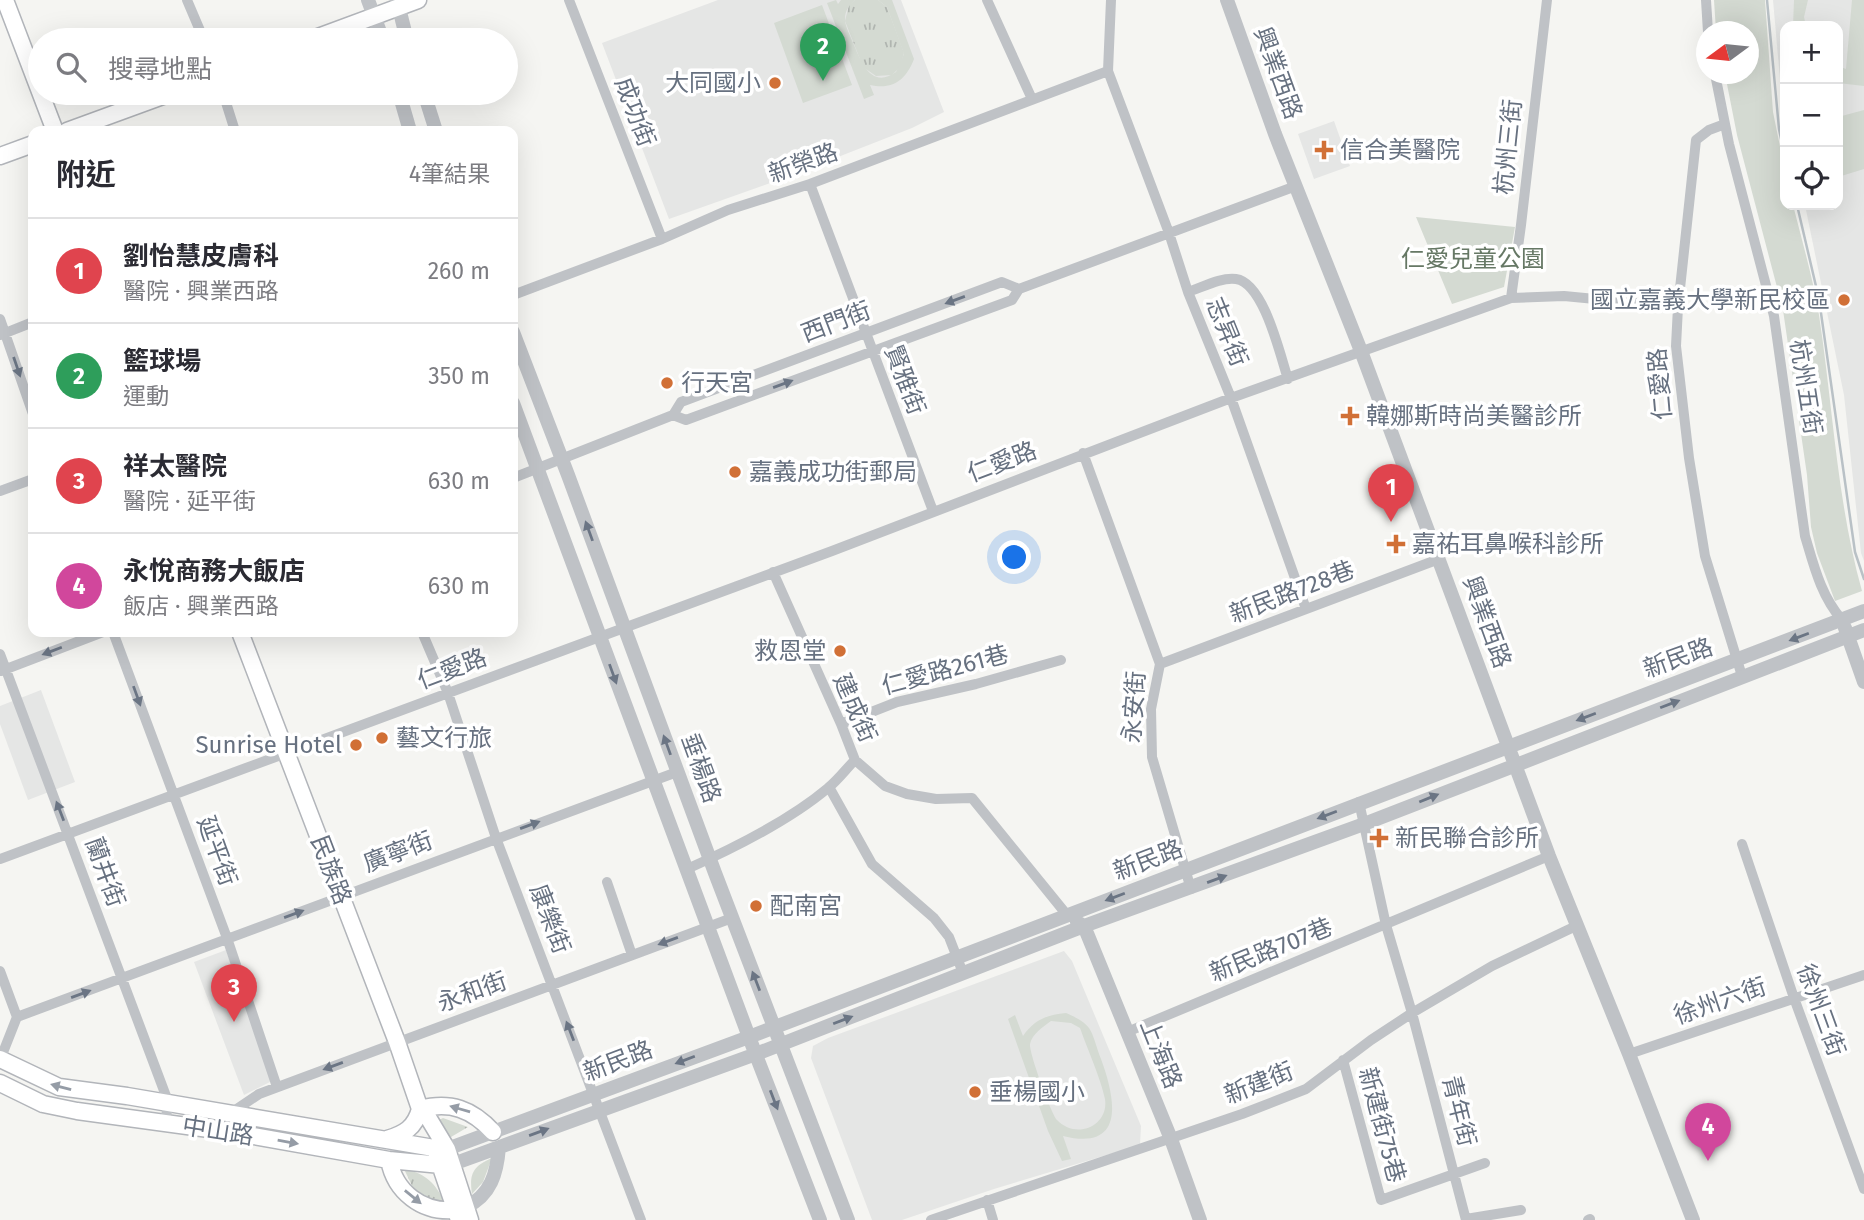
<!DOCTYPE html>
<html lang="zh-TW">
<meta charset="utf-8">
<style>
:root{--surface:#fff;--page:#f7f7f7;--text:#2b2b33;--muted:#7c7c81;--line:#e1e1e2;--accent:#2563eb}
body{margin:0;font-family:"Fira Sans","Noto Sans TC",sans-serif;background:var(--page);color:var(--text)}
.controls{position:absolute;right:21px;top:21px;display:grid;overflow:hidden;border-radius:14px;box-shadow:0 7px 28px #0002}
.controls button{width:63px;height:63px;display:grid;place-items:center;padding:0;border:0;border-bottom:2px solid var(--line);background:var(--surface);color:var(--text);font:35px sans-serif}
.compass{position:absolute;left:1696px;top:21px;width:63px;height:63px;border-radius:50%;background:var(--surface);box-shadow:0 7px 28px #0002;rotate:255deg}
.you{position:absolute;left:1015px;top:558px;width:24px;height:24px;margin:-18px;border:5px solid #fff;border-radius:50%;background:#1a73e8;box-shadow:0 0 0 10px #1a73e833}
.badge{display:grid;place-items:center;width:46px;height:46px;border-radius:50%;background:var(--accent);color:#fff;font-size:23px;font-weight:700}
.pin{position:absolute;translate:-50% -58px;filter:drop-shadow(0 2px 4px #0008)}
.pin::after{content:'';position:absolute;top:37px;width:24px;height:21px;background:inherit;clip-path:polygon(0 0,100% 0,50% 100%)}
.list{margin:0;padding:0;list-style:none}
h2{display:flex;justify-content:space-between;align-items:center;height:91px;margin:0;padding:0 28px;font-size:30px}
h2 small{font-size:23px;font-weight:400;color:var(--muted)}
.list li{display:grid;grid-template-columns:46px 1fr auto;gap:21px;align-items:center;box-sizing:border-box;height:105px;padding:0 28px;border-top:2px solid var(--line)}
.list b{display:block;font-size:26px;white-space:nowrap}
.list p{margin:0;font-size:23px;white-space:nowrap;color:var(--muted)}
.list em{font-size:23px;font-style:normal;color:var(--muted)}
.icon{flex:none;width:38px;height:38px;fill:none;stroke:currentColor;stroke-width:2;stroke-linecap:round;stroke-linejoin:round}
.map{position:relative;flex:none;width:1864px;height:1220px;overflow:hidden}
.search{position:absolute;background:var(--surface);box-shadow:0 7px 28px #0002;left:28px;top:28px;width:490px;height:77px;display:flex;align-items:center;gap:18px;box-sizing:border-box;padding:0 24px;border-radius:38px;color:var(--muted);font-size:26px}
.panel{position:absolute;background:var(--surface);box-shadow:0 7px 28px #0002;left:28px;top:126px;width:490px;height:511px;border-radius:14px}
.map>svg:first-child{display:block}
.built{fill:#e5e6e5}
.grass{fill:url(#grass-tufts)}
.green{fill:#d4dad2;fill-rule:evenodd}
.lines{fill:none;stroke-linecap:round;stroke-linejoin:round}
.stream{stroke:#b9c1c6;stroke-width:2.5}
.secondary-casing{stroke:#b2b5ba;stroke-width:19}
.minor{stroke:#bfc2c6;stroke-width:10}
.tertiary{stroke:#bfc2c6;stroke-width:14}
.secondary{stroke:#fff;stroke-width:16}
.oneway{fill:#6b7584}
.oneway2{fill:#959ca6}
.poi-dot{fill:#d17036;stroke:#fff;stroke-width:2.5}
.labels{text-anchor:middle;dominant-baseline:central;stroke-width:7;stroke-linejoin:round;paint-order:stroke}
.street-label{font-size:24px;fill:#677180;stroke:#fff}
.poi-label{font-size:24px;fill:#677180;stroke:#fff;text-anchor:start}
.park-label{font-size:24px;fill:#667865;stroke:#fff}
</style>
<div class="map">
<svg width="1864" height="1220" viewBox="0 0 1864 1220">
<defs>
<pattern id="grass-tufts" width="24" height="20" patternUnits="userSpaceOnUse" patternTransform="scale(1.75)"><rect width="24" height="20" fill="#d4dad2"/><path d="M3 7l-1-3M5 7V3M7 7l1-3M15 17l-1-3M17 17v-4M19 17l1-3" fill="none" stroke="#b0b5b0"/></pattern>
</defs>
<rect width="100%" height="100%" fill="#f5f5f2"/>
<path class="built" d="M718,0H901L944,112L912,128L787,177L669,219L602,43Z
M1773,0H1864V561L1861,553L1844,395L1805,205H1838V26H1785V105L1780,79Z
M1334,121L1350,166L1314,179L1298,134Z
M41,690L75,782L28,800L0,724V706Z
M226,950L272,1081L244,1095L194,962Z
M1064,951L1072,961L1141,1126L1140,1145L994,1189L902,1220H872L811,1058L813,1046L828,1038Z"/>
<path class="grass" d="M855,0H878L887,7L904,53L900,67L892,75L876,76L863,67L845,21L849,5Z
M443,1118L468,1127L451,1137L444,1133L435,1122Z
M492,1158L483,1182L472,1194C469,1174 473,1166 492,1158Z
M404,1169C427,1174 435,1183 445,1203L431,1204L415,1192Z"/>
<path class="green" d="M836,0L838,4L841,0H855C849,5 845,11 845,19C845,27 851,37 854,45C862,64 872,89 896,72L904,54L887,7L878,0H892L914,59C906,80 893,90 870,85L874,95L864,99L827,3Z
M1714,0H1765L1773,112L1785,171V205H1793C1802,241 1813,278 1819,315C1833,407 1837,502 1862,591L1835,601L1817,553L1811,527L1807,475L1783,310L1737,135L1725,74H1748V32L1716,31Z
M1794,0H1808L1804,17L1806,26H1793Z
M1852,0H1864V86L1838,83V66L1846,69Z
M822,5L852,85L803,103L774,23Z
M1864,110V169L1838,177V117Z
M1416,217L1515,227L1504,287L1452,304Z
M1066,1013C1073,1016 1084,1021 1089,1028C1094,1035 1097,1050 1101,1059C1115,1097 1127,1152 1063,1136L1071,1159L1062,1161L1048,1131L1008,1019L1015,1015L1023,1036C1034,1020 1046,1015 1066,1013ZM1051,1021L1071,1023L1080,1028C1087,1048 1101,1079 1105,1099C1109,1126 1076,1140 1057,1120C1051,1113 1029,1053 1030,1044C1032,1034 1043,1027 1051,1021Z"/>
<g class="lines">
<path class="stream" d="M1767,0L1779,129L1785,158
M1797,205L1819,299L1855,552L1864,579"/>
<defs>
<path id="secondary" d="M5,0L55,131
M310,40L418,0
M67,131L171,93
M0,156L33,144
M240,632L397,1042L420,1109L429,1119L447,1149L470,1220
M0,1059L59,1087L127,1096L434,1148L447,1149
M0,1083L43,1104L77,1111L231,1132L389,1160L441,1165
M420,1109C450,1101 472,1109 493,1132
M387,1139C404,1134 415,1128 420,1109L422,1115
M437,1156L459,1220
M389,1160C395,1192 422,1213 455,1210"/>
</defs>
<use href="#secondary" class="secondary-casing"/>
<path class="minor" d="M187,0L204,40
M569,0L662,239
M987,0L1032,99
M1111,0L1108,71L1169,233L1188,292L1231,398L1306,609
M1706,0L1708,32
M1715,74L1729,144L1774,316L1805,536C1814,566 1821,596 1842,620
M223,93L235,131
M810,184L933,511
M1188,292C1203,287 1221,277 1236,279C1264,283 1280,355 1288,379
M513,295L662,239L728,210L810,184L1108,71
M1511,298L1521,225L1547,0
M1678,307L1696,140L1709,130L1725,124
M0,319L33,414
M0,335L33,322
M673,415L686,420L1012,300L1019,289L1296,186
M1083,453L1160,664L1151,709L1152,757L1191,889
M513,478L673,415L681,402L1002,282L1019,289
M0,491L33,479
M773,572L841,724L855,760L885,786L907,794L936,799L972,798L1067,915
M113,632L227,938L277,1087
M422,632L448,693L496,838L641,1220
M0,654L169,1104L164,1123
M1160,664L1439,559
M1,671L103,632
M841,724L897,702L976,684L1061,660
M829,787L872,864L934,918L949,937L963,973
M1359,802L1386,925L1412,1013L1466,1220
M1742,844L1794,998L1864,1189
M0,859L832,551L1231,398L1511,298L1564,296L1678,307L1676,346L1689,458L1705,556L1742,676
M687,869C732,849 790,820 828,788C838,780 846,769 855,760
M607,882L632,955
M0,971L17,1017
M17,1017L677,772
M1127,1032L1549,856
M1629,1054L1864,975
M0,1060L17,1017
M1343,1060L1381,1200L1485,1163
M231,1113L259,1094L732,918
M987,1200L993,1220
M1466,1219L1521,1210
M931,1220L1242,1114L1306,1089L1371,1040L1412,1013L1492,966L1576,926
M1588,1220L1590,1219"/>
<path class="tertiary" d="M368,0L383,40
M397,0L407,40
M1227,0L1275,134L1361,351L1549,856L1629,1054L1693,1220
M399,93L410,131
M424,93L436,131
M513,332L568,475L715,873L848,1220
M513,403L749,1037L820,1220
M1845,628L1864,682
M1077,922L1084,926L1171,1139L1200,1220
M447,1149L749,1037L1864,611
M442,1165L453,1164L756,1054L1084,926L1364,824L1864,630
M466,1207C491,1195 497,1173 499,1147"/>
<use href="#secondary" class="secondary"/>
</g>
<defs><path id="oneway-solid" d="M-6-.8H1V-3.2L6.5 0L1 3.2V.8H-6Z" transform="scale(1.75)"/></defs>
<g class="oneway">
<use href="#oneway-solid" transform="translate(955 300) rotate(160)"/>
<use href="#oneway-solid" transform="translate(17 367) rotate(71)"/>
<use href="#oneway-solid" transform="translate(783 384) rotate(-20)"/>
<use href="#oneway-solid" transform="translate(589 531) rotate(-110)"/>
<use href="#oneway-solid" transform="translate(1799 637) rotate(159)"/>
<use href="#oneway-solid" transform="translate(52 651) rotate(159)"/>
<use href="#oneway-solid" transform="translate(613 674) rotate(70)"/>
<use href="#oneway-solid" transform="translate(137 696) rotate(70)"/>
<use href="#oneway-solid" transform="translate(1670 704) rotate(-21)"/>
<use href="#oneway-solid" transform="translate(1586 717) rotate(159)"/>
<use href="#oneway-solid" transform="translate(667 745) rotate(-110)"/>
<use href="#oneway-solid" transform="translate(1429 798) rotate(-22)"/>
<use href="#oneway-solid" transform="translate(60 811) rotate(-111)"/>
<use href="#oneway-solid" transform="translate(1327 815) rotate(159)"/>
<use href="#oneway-solid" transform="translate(530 825) rotate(-20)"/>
<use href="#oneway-solid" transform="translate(1217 879) rotate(-20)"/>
<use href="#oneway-solid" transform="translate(1115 897) rotate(159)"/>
<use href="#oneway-solid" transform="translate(294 914) rotate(-20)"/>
<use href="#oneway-solid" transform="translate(668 941) rotate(160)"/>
<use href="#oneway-solid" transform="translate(756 981) rotate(-111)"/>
<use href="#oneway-solid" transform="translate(81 994) rotate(-20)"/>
<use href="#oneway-solid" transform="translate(843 1020) rotate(-21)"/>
<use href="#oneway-solid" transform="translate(570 1031) rotate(-111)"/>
<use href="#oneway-solid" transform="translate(685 1060) rotate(159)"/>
<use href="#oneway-solid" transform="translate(333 1066) rotate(160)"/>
<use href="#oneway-solid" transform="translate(774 1100) rotate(69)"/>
<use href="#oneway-solid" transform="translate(539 1132) rotate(-20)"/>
</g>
<g class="oneway2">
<use href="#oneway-solid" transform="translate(61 1087) rotate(-165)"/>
<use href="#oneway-solid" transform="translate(460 1109) rotate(-164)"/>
<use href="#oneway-solid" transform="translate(288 1142) rotate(10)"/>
<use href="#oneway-solid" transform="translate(413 1197) rotate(39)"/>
</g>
<g class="poi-dot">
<circle cx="775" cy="83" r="7"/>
<path d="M1320.5 139.5h7v7h7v7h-7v7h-7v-7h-7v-7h7z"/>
<circle cx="1844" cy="300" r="7"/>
<circle cx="667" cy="383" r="7"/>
<path d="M1346.5 405.5h7v7h7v7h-7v7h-7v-7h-7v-7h7z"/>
<circle cx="735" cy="472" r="7"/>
<path d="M1392.5 533.5h7v7h7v7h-7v7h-7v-7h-7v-7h7z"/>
<circle cx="840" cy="651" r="7"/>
<circle cx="382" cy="738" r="7"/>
<circle cx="356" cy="745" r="7"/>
<path d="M1375.5 827.5h7v7h7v7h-7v7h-7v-7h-7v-7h7z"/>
<circle cx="756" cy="906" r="7"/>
<circle cx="975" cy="1092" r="7"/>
</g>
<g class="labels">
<g class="street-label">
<text transform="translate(1278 73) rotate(70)">興業西路</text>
<text transform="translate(635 112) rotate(69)">成功街</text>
<text transform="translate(1508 147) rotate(-84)">杭州三街</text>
<text transform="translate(803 163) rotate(-20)">新榮路</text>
<text transform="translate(836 322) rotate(-21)">西門街</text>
<text transform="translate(1227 332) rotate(68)">志昇街</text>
<text transform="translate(905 380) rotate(69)">賢雅街</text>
<text transform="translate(1660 384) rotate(-95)">仁愛路</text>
<text transform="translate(1806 387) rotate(81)">杭州五街</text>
<text transform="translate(1002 462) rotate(-21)">仁愛路</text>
<text transform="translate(1292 592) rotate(-21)">新民路728巷</text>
<text transform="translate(1487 622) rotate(70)">興業西路</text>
<text transform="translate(1678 658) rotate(-20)">新民路</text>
<text transform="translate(452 669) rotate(-21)">仁愛路</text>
<text transform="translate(945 670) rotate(-15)">仁愛路261巷</text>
<text transform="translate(1134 707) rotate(-86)">永安街</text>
<text transform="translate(855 708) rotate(66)">建成街</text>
<text transform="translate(701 768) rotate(70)">垂楊路</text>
<text transform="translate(217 851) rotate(70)">延平街</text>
<text transform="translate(398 852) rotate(-21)">廣寧街</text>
<text transform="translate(1148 860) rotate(-21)">新民路</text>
<text transform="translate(331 870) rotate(69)">民族路</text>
<text transform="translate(105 872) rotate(70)">蘭井街</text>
<text transform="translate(550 919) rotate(69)">康樂街</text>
<text transform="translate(1271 950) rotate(-22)">新民路707巷</text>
<text transform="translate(472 992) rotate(-20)">永和街</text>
<text transform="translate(1720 1001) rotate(-19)">徐州六街</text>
<text transform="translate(1821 1010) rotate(70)">徐州三街</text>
<text transform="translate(1161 1054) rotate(68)">上海路</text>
<text transform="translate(618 1061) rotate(-21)">新民路</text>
<text transform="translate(1259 1083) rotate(-22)">新建街</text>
<text transform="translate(1459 1111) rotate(76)">青年街</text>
<text transform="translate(1382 1125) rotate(75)">新建街75巷</text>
<text transform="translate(218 1131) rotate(9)">中山路</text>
</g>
<g class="poi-label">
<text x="761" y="83" text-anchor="end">大同國小</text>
<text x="1340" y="150">信合美醫院</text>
<text x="1830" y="300" text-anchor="end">國立嘉義大學新民校區</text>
<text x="681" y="383">行天宮</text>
<text x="1366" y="416">韓娜斯時尚美醫診所</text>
<text x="749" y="472">嘉義成功街郵局</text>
<text x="1412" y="544">嘉祐耳鼻喉科診所</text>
<text x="826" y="651" text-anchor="end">救恩堂</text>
<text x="396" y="738">藝文行旅</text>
<text x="342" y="745" text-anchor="end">Sunrise Hotel</text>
<text x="1395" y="838">新民聯合診所</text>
<text x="770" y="906">配南宮</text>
<text x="989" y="1092">垂楊國小</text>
</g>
<g class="park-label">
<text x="1473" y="259">仁愛兒童公園</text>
</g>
</g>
</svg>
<div class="controls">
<button>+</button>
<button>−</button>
<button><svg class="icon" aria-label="locate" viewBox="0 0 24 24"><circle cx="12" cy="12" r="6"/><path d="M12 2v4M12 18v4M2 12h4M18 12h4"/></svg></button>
</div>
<svg class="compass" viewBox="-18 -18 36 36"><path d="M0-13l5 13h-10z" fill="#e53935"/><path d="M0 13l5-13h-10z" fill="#7c7c81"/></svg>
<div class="you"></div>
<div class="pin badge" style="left:1391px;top:522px;background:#e0444e">1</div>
<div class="pin badge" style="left:823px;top:81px;background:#2e9e5b">2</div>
<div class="pin badge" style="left:234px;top:1022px;background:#e0444e">3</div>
<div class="pin badge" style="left:1708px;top:1161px;background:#d1479c">4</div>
<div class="search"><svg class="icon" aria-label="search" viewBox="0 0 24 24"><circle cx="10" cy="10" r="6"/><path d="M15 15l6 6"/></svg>搜尋地點</div>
<section class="panel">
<h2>附近<small>4筆結果</small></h2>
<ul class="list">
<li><span class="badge" style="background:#e0444e">1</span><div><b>劉怡慧皮膚科</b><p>醫院 · 興業西路</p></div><em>260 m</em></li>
<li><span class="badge" style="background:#2e9e5b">2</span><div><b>籃球場</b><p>運動</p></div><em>350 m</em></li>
<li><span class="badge" style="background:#e0444e">3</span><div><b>祥太醫院</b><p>醫院 · 延平街</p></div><em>630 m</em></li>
<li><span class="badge" style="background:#d1479c">4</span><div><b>永悅商務大飯店</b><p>飯店 · 興業西路</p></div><em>630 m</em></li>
</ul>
</section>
</div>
